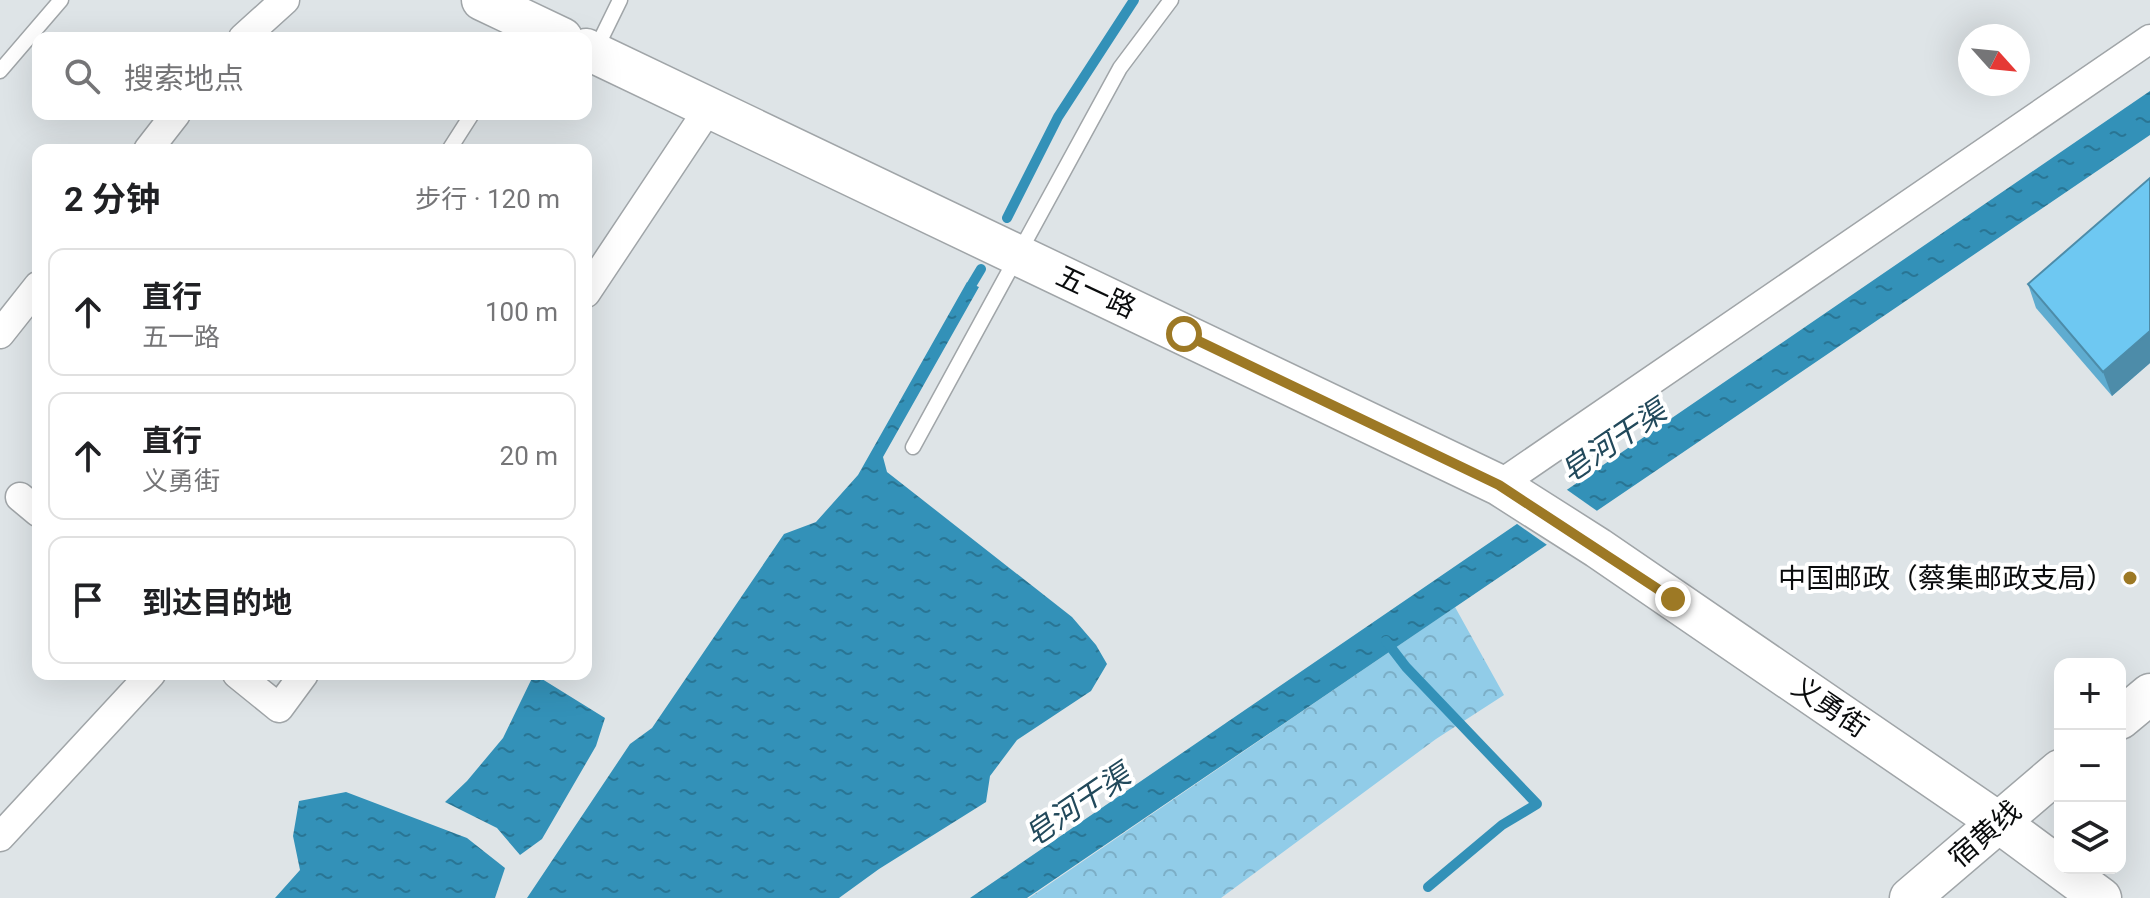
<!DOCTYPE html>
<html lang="zh">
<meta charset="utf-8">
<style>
:root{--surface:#fff;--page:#f2f2f2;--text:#202124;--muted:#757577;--line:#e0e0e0}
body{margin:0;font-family:Roboto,"Noto Sans SC",sans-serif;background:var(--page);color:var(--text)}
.controls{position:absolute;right:24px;bottom:24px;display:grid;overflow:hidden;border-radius:16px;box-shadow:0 8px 32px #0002}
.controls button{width:72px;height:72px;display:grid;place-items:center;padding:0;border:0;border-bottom:2px solid var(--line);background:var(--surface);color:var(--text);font:40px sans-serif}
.compass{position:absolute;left:1958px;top:24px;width:72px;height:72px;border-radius:50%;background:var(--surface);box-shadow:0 8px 32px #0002;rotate:117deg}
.stop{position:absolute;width:24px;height:24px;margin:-18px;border:6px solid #9d7925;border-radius:50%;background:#fff}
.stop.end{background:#9d7925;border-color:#fff;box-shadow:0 2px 8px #0008}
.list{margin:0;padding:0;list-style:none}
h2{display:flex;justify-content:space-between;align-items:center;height:104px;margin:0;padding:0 32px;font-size:34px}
h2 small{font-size:26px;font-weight:400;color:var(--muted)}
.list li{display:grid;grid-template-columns:52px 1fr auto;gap:24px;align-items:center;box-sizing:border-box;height:128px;margin:0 16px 16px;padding:0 16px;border:2px solid var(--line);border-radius:16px}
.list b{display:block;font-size:30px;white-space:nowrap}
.list p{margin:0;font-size:26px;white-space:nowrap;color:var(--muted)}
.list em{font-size:26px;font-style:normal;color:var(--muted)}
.icon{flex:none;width:44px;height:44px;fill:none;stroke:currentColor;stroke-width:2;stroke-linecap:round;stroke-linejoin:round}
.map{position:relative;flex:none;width:2150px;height:898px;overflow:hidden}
.search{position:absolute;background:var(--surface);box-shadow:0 8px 32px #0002;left:32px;top:32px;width:560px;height:88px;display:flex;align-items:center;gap:20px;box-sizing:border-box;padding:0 28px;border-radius:16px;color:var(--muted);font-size:30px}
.panel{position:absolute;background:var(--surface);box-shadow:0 8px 32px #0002;left:32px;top:144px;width:560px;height:536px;border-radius:16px}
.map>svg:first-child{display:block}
.forest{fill:url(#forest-crowns)}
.water{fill:url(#water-ripples)}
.pier{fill:#dee4e7}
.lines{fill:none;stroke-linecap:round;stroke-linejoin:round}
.stream{stroke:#3391b8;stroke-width:10}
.lane-casing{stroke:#a0a5a8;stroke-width:17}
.street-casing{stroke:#a0a5a8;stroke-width:31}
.secondary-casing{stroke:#a0a5a8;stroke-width:43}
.lane{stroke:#fff;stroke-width:14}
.street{stroke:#fff;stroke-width:28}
.secondary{stroke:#fff;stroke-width:40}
.wall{fill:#5facd0}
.shaded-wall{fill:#4d8ca9}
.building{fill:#6ec8f2;stroke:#4d8ca9;stroke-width:2}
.route{stroke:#9d7925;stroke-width:10}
.poi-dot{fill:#9d7925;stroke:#fff;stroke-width:3}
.labels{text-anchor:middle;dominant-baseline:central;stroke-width:8;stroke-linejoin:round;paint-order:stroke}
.street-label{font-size:28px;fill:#0a0c0d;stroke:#fff}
.poi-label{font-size:28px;fill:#0a0c0d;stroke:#fff;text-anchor:end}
.water-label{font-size:30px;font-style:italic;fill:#22495b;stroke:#fff}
</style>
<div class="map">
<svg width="2150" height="898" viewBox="0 0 2150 898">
<defs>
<pattern id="forest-crowns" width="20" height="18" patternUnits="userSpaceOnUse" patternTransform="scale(2)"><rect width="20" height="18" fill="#91cce8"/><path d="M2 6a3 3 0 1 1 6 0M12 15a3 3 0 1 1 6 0" fill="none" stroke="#7caec6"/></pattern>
<pattern id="water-ripples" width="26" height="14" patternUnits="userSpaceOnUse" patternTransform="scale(2)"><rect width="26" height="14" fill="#3391b8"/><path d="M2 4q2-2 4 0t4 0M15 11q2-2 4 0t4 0" fill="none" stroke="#297594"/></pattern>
</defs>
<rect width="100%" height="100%" fill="#dee4e7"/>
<path class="forest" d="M1455,607L1504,695L1436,739L1221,898H1029Z"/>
<path class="water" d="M2150,91V135L1027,898H970Z
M967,282L979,287L883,457L887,472L1072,617L1096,645L1107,664L1091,691L1017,740L990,776L986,802L879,869L839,898H527L630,744L652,728L784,534L816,522L858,475Z
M534,674L605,718L596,746L542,839L520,855L497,828L445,802L467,781L503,738Z
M346,792L467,838L505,868L495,898H275L300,870L293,836L299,801Z"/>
<path class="pier" d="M1563,487L1600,513L1550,547L1513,521Z"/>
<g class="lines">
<path class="stream" d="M1007,218L1058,117L1134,0
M972,284L981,269
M1386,641L1406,667L1537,804L1502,825L1428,887"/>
<defs>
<path id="lane" d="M596,49L620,0
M0,71L61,0
M449,150L472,114
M913,447L1120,68L1171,0"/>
<path id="street" d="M243,38L285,0
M148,150L176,114
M586,293L709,108
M0,334L38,286
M1499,485L2150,39
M20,497L38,512
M237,674L279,708L304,674
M0,837L151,674"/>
<path id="secondary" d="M482,0L562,38
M586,49L1499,485L1598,548L1998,822L2101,898
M2120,719L2150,694
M1910,898L2060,770"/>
</defs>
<use href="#lane" class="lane-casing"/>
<use href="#street" class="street-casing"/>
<use href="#secondary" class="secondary-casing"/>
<use href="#lane" class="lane"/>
<use href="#street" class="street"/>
<use href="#secondary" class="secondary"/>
</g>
<path class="wall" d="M2150,178V363L2112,396L2036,308L2028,284Z"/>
<path class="shaded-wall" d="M2150,331V363L2112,396L2103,372Z"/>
<path class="building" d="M2150,178V331L2103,372L2028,284Z"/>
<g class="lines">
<path class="route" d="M1184,334L1499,485L1673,599"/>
</g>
<circle class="poi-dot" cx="2130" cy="578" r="8"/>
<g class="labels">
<g class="street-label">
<text transform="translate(1096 292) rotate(25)">五一路</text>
<text transform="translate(1830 707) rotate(34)">义勇街</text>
<text transform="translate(1985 834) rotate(-41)">宿黄线</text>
</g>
<g class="poi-label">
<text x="2114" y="578">中国邮政（蔡集邮政支局）</text>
</g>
<g class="water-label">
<text transform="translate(1613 441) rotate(-34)">皂河干渠</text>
<text transform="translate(1077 805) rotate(-34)">皂河干渠</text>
</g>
</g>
</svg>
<div class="controls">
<button>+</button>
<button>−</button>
<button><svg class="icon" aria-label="layers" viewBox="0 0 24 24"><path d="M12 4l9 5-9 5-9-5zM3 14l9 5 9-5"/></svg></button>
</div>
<svg class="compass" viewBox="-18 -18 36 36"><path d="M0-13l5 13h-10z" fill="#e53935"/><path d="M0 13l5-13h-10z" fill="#757577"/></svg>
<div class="stop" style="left:1184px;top:334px"></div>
<div class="stop end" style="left:1673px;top:599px"></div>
<div class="search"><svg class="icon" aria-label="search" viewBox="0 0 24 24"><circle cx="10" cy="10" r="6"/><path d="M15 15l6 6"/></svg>搜索地点</div>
<section class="panel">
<h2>2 分钟<small>步行 · 120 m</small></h2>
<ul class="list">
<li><svg class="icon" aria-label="ahead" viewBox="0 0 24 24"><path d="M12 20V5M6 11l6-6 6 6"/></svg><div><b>直行</b><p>五一路</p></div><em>100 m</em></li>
<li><svg class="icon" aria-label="ahead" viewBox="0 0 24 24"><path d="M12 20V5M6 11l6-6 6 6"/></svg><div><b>直行</b><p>义勇街</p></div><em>20 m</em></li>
<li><svg class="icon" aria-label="arrive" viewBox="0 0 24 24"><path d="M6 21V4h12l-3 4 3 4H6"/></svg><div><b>到达目的地</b></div></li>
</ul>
</section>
</div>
